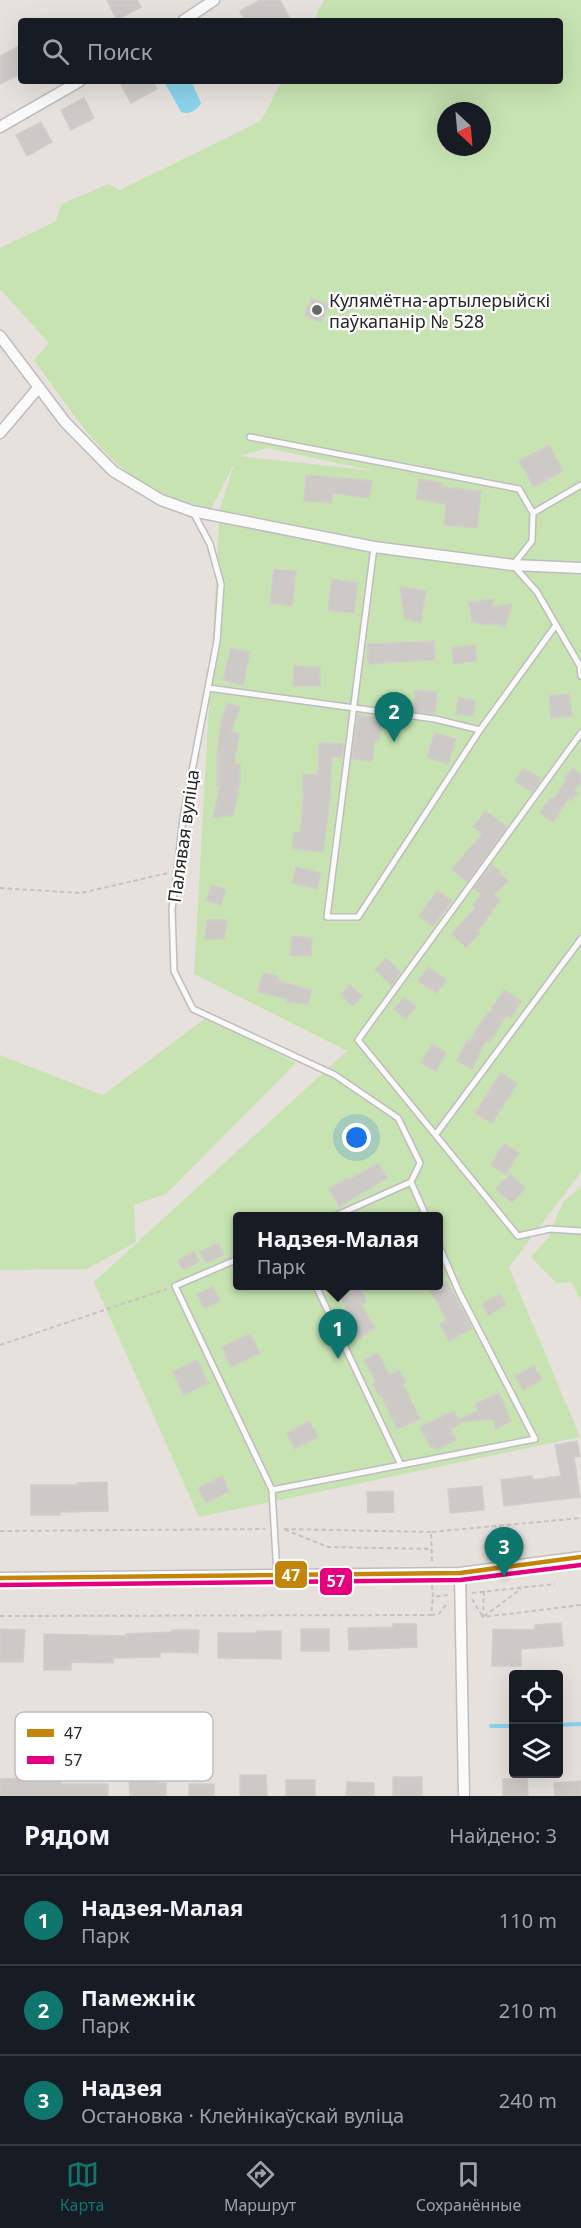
<!DOCTYPE html>
<html lang="ru">
<meta charset="utf-8">
<style>
:root{--surface:#171b24;--page:#242831;--text:#f1f3f6;--muted:#9ea1a6;--line:#363941;--accent:#0f766e}
body{margin:0;font-family:"Noto Sans",sans-serif;background:var(--page);color:var(--text)}
.controls{position:absolute;right:18px;bottom:18px;display:grid;overflow:hidden;border-radius:6px;box-shadow:0 6px 24px #0002}
.controls button{width:54px;height:54px;display:grid;place-items:center;padding:0;border:0;border-bottom:2px solid var(--line);background:var(--surface);color:var(--text);font:30px sans-serif}
.compass{position:absolute;left:437px;top:102px;width:54px;height:54px;border-radius:50%;background:var(--surface);box-shadow:0 6px 24px #0002;rotate:154deg}
.you{position:absolute;left:357px;top:1138px;width:21px;height:21px;margin:-15px;border:4px solid #fff;border-radius:50%;background:#1a73e8;box-shadow:0 0 0 9px #1a73e833}
.badge{display:grid;place-items:center;width:39px;height:39px;border-radius:50%;background:var(--accent);color:#fff;font-size:20px;font-weight:700}
.pin{position:absolute;translate:-50% -50px;filter:drop-shadow(0 2px 3px #0008)}
.pin::after{content:'';position:absolute;top:32px;width:21px;height:18px;background:inherit;clip-path:polygon(0 0,100% 0,50% 100%)}
.popup{position:absolute;left:233px;top:1212px;width:210px;height:78px;box-sizing:border-box;display:grid;place-content:center;border-radius:6px;background:var(--surface);filter:drop-shadow(0 2px 4px #0005);font-size:20px;white-space:nowrap;color:var(--muted)}
.popup b{font-size:22px;color:var(--text)}
.popup::after{content:'';position:absolute;left:50%;top:100%;margin-left:-12px;border:12px solid transparent;border-top-color:var(--surface)}
.list{margin:0;padding:0;list-style:none}
h2{display:flex;justify-content:space-between;align-items:center;height:78px;margin:0;padding:0 24px;font-size:26px}
h2 small{font-size:20px;font-weight:400;color:var(--muted)}
.list li{display:grid;grid-template-columns:39px 1fr auto;gap:18px;align-items:center;box-sizing:border-box;height:90px;padding:0 24px;border-top:2px solid var(--line)}
.list b{display:block;font-size:22px;white-space:nowrap}
.list p{margin:0;font-size:20px;white-space:nowrap;color:var(--muted)}
.list em{font-size:20px;font-style:normal;color:var(--muted)}
.icon{flex:none;width:33px;height:33px;fill:none;stroke:currentColor;stroke-width:2;stroke-linecap:round;stroke-linejoin:round}
.map{position:relative;flex:none;width:581px;height:1796px;overflow:hidden}
.search{position:absolute;background:var(--surface);box-shadow:0 6px 24px #0002;left:18px;right:18px;top:18px;height:66px;display:flex;align-items:center;gap:15px;box-sizing:border-box;padding:0 21px;border-radius:6px;color:var(--muted);font-size:22px}
.sheet{height:348px;background:var(--surface)}
nav{display:flex;justify-content:space-around;align-items:center;box-sizing:border-box;height:84px;border-top:2px solid var(--line);background:var(--surface);font-size:16px;color:var(--muted)}
nav a{display:grid;justify-items:center;gap:3px}
nav .on{color:var(--accent)}
.map>svg:first-child{display:block}
.green{fill:#c7e3b2;fill-rule:evenodd}
.water{fill:#8ad3ec}
.lines{fill:none;stroke-linecap:round;stroke-linejoin:round}
.stream{stroke:#8ad3ec;stroke-width:4}
.building{fill:#ccc9c6;stroke:#d1cdc8;stroke-width:1.5}
.service-casing{stroke:#bfbdbe;stroke-width:8}
.minor-casing{stroke:#bfbdbe;stroke-width:13}
.path{stroke:#c4c3c2;stroke-width:2;stroke-dasharray:4.5 3;stroke-linecap:butt}
.service{stroke:#fbfafa;stroke-width:5}
.minor{stroke:#fbfafa;stroke-width:10}
.bus-1-casing{stroke:#fff;stroke-width:9}
.bus-2-casing{stroke:#fff;stroke-width:9}
.bus-1{stroke:#c3860a;stroke-width:4.5}
.bus-2{stroke:#e5007d;stroke-width:4.5}
.poi-dot{fill:#6a6866;stroke:#fff;stroke-width:2}
.labels{text-anchor:middle;dominant-baseline:central;stroke-width:4.5;stroke-linejoin:round;paint-order:stroke}
.poi-label{font-size:18px;fill:#272727;stroke:#fff;text-anchor:start}
.street-label{font-size:18px;fill:#272727;stroke:#fff}
.key{fill:#fff;stroke:#bebebe;stroke-width:1.5}
.key-label{font-size:16px;fill:#272727}
.line-badge{stroke:#fff;stroke-width:2}
.badge-label{font-size:16px;text-anchor:middle;font-weight:bold;fill:#fff}
</style>
<div class="map">
<svg width="581" height="1796" viewBox="0 0 581 1796">
<rect width="100%" height="100%" fill="#e6e1dc"/>
<path class="green" d="M324,0H581V1172L509,1267L580,1437L199,1517L94,1282L347,1051L194,974L220,509L235,462L211,509C192,504 173,499 155,490C101,462 69,407 34,360L49,343L0,289V248L56,221L62,204L108,184L120,190L261,121L282,81H560V21H313ZM446,111H482V147H446ZM267,448L375,471L239,456ZM238,1216H439V1286H238Z
M207,1017L296,1063L166,1194L134,1205L136,1242L87,1269L0,1270V1055L103,1095Z
M581,1187V1300L571,1282L556,1283L531,1257L548,1238L563,1202Z"/>
<path class="water" d="M164,81H191L201,103C198,110 189,115 181,112Z"/>
<g class="lines">
<path class="stream" d="M558,1725L581,1724
M491,1726H514"/>
</g>
<path class="building" d="M107,0H137L141,7L117,20Z
M260,0H280L291,21H245L240,11Z
M21,45V74L0,84V56Z
M119,81H153L157,89L131,103Z
M84,98L94,118L71,130L61,110Z
M41,122L52,142L27,156L16,135Z
M312,298L328,305L321,322L305,316Z
M549,445L563,471L534,487L519,461Z
M306,475L372,481L369,498L333,493L332,503L304,501Z
M419,479L443,483L441,487L481,491L477,528L444,525L446,504L416,499Z
M274,569L296,571L292,606L270,603Z
M332,579L358,583L354,613L328,610Z
M400,587L426,591L421,622L405,619Z
M494,599L492,607L512,604L505,627L490,623L489,625L472,622L469,602Z
M434,641V660L368,664V644Z
M475,645L477,661L453,664L452,648Z
M231,648L250,652L243,685L223,680Z
M294,666L320,667V686H293Z
M415,690L437,692L435,714L414,711Z
M569,694L572,716L551,718L549,696Z
M458,698L475,700L473,716L456,714Z
M228,703L240,707L231,732L239,734L234,764H240V784L233,815L213,818L220,785H217V753L222,717Z
M358,715L382,719L379,740L375,739L372,761L352,759Z
M435,733L456,739L448,764L427,757Z
M319,743L344,744L342,758L332,757L330,797L323,852L292,848L294,832L300,833L304,792H303V774L318,775Z
M523,768L541,779L532,792L515,781Z
M573,768L581,775V782L574,790L577,793L571,801L568,799L553,822L540,813L550,798L553,800L567,779L565,777Z
M485,811L507,827L467,882L452,869L482,834L473,827Z
M492,864L508,881L493,895L500,900L478,931L480,933L466,947L452,934L475,908L473,906L481,894L474,888Z
M296,867L321,873L317,889L292,883Z
M212,885L226,890L221,905L206,900Z
M437,891L452,901L433,926L419,916Z
M207,920H227L224,939H205Z
M292,936L312,938L311,956L290,955Z
M386,958L400,972L392,985L375,970Z
M428,967L446,980L437,993L418,981Z
M263,973L278,976L277,980L312,991L308,1004L287,1002L288,999L258,992Z
M350,985L362,996L352,1006L341,994Z
M504,990L521,1001L511,1018L506,1015L490,1042L486,1040L472,1069L457,1061L467,1040L470,1041L487,1013L488,1014Z
M404,997L416,1007L406,1019L394,1009Z
M432,1044L446,1052L436,1071L421,1063Z
M501,1073L517,1084L492,1123L475,1113Z
M504,1143L519,1153L506,1174L491,1165Z
M378,1163L387,1178L339,1207L329,1188L348,1178L349,1180Z
M510,1174L525,1188L512,1203L496,1189Z
M218,1243L224,1255L206,1263L200,1252Z
M194,1251L199,1262L183,1270L178,1260Z
M447,1282L472,1328L449,1341L440,1324L447,1320L431,1292Z
M336,1286H359L367,1302L361,1305L375,1328L359,1338Z
M213,1287L220,1301L204,1308L197,1294Z
M500,1294L506,1305L488,1315L482,1304Z
M250,1334L260,1353L231,1367L222,1347Z
M378,1353L389,1375L399,1370L406,1382L403,1384L420,1419L397,1429L381,1395L379,1396L373,1384L376,1382L364,1360Z
M197,1360L208,1383L184,1395L173,1372Z
M534,1366L542,1380L523,1390L515,1376Z
M499,1393L511,1421L495,1429L494,1419L459,1422L460,1424L450,1429L456,1440L436,1450L434,1446L431,1448L420,1427L454,1411L458,1420L478,1411L475,1404Z
M309,1421L318,1437L295,1449L287,1433Z
M577,1441L580,1456L574,1457L580,1497L504,1506L501,1480L532,1476L533,1480L561,1476L555,1445Z
M222,1476L229,1491L206,1503L198,1488Z
M107,1482L108,1511L60,1512V1515H31V1485H77V1483Z
M482,1486L484,1510L450,1513L448,1489Z
M393,1491L394,1512L368,1513L367,1492Z
M561,1623L563,1646L521,1649V1666H492L493,1629L535,1630V1625Z
M393,1624H416L417,1647L349,1650L348,1628L393,1627Z
M0,1629L25,1630L23,1662H0Z
M301,1629H329V1651H301Z
M172,1630H199L198,1653L160,1652V1657L113,1658V1663L71,1662V1670H44V1634L126,1636V1634L172,1632Z
M257,1631H281V1659L218,1658V1633H257Z
M240,1775H266L267,1796H240Z
M61,1777V1784H108V1796H0V1779Z
M393,1777H422V1796H393Z
M527,1778L528,1796H503V1779Z
M129,1780H157V1783H166V1796H130Z
M286,1780H315V1796H286Z
M581,1781V1796H555L554,1783Z
M347,1782L374,1783V1796H346Z
M189,1784H214V1796H189Z"/>
<g class="lines">
<defs>
<path id="service" d="M250,437L519,489L533,513L532,541L513,565L537,592L580,666L581,676
M193,512L210,544L221,584L217,641L183,818L177,871L172,909L174,971L193,1009L335,1075L398,1118L420,1163L411,1182L335,1216
M533,513L581,485
M374,547L327,917H358L480,730L556,625
M208,688L435,719L480,730
M581,733L358,1040L518,1236L550,1229L581,1231
M436,1134L581,939
M411,1182L426,1216
M238,1259L175,1286L272,1490L535,1439L459,1292L439,1246
M316,1286L401,1465
M272,1490L277,1575"/>
<path id="minor" d="M183,21L214,0
M0,127L80,81
M0,336L65,422L113,471L161,500L192,511L374,547L513,565L581,568
M0,433L39,387
M460,1573L464,1796
M0,1578L460,1573L581,1557"/>
</defs>
<use href="#service" class="service-casing"/>
<use href="#minor" class="minor-casing"/>
<path class="path" d="M0,888L81,893L168,873
M0,1345L167,1289
M0,1531L265,1529
M431,1532L283,1529L328,1547L431,1549
M432,1561L431,1532L581,1518
M432,1585L433,1597L448,1595
M484,1591L483,1617L581,1605
M472,1593L555,1584
M472,1599L483,1617L521,1589
M431,1615L439,1614L448,1602
M0,1616L431,1615L433,1597"/>
<use href="#service" class="service"/>
<use href="#minor" class="minor"/>
<defs>
<path id="bus-1" d="M0,1578L460,1573L581,1557"/>
<path id="bus-2" d="M0,1585L460,1580L581,1565"/>
</defs>
<use href="#bus-1" class="bus-1-casing"/>
<use href="#bus-2" class="bus-2-casing"/>
<use href="#bus-1" class="bus-1"/>
<use href="#bus-2" class="bus-2"/>
</g>
<circle class="poi-dot" cx="317" cy="310" r="6"/>
<g class="labels">
<g class="poi-label">
<text x="329" y="300">Кулямётна-артылерыйскі<tspan x="329" dy="21">паўкапанір № 528</tspan></text>
</g>
<g class="street-label">
<text transform="translate(183 836) rotate(-82)">Палявая вуліца</text>
</g>
</g>
<rect x="15" y="1712" width="198" height="69" rx="9" class="key"/>
<rect x="27" y="1729" width="27" height="8" fill="#c3860a"/>
<rect x="27" y="1756" width="27" height="8" fill="#e5007d"/>
<g class="key-label">
<text x="64" y="1739">47</text>
<text x="64" y="1766">57</text>
</g>
<g class="line-badge">
<rect x="274" y="1560" width="34" height="29" rx="6" fill="#c3860a"/>
<rect x="319" y="1567" width="34" height="29" rx="6" fill="#e5007d"/>
</g>
<g class="badge-label">
<text x="291" y="1581">47</text>
<text x="336" y="1587">57</text>
</g>
</svg>
<div class="controls">
<button><svg class="icon" aria-label="locate" viewBox="0 0 24 24"><circle cx="12" cy="12" r="6"/><path d="M12 2v4M12 18v4M2 12h4M18 12h4"/></svg></button>
<button><svg class="icon" aria-label="layers" viewBox="0 0 24 24"><path d="M12 4l9 5-9 5-9-5zM3 14l9 5 9-5"/></svg></button>
</div>
<svg class="compass" viewBox="-18 -18 36 36"><path d="M0-13l5 13h-10z" fill="#e53935"/><path d="M0 13l5-13h-10z" fill="#9ea1a6"/></svg>
<div class="you"></div>
<div class="pin badge" style="left:338px;top:1359px">1</div>
<div class="popup"><b>Надзея-Малая</b>Парк</div>
<div class="pin badge" style="left:394px;top:742px">2</div>
<div class="pin badge" style="left:504px;top:1577px">3</div>
<div class="search"><svg class="icon" aria-label="search" viewBox="0 0 24 24"><circle cx="10" cy="10" r="6"/><path d="M15 15l6 6"/></svg>Поиск</div>
</div>
<section class="sheet">
<h2>Рядом<small>Найдено: 3</small></h2>
<ul class="list">
<li><span class="badge">1</span><div><b>Надзея-Малая</b><p>Парк</p></div><em>110 m</em></li>
<li><span class="badge">2</span><div><b>Памежнік</b><p>Парк</p></div><em>210 m</em></li>
<li><span class="badge">3</span><div><b>Надзея</b><p>Остановка · Клейнікаўскай вуліца</p></div><em>240 m</em></li>
</ul>
</section>
<nav>
<a class="on"><svg class="icon" aria-label="map" viewBox="0 0 24 24"><path d="M3 6l6-2 6 2 6-2v14l-6 2-6-2-6 2zM9 4v14M15 6v14"/></svg>Карта</a>
<a><svg class="icon" aria-label="directions" viewBox="0 0 24 24"><path d="M12 3l9 9-9 9-9-9zM9 14v-3h6M13 9l2 2-2 2"/></svg>Маршрут</a>
<a><svg class="icon" aria-label="saved" viewBox="0 0 24 24"><path d="M7 4h10v16l-5-4-5 4z"/></svg>Сохранённые</a>
</nav>
